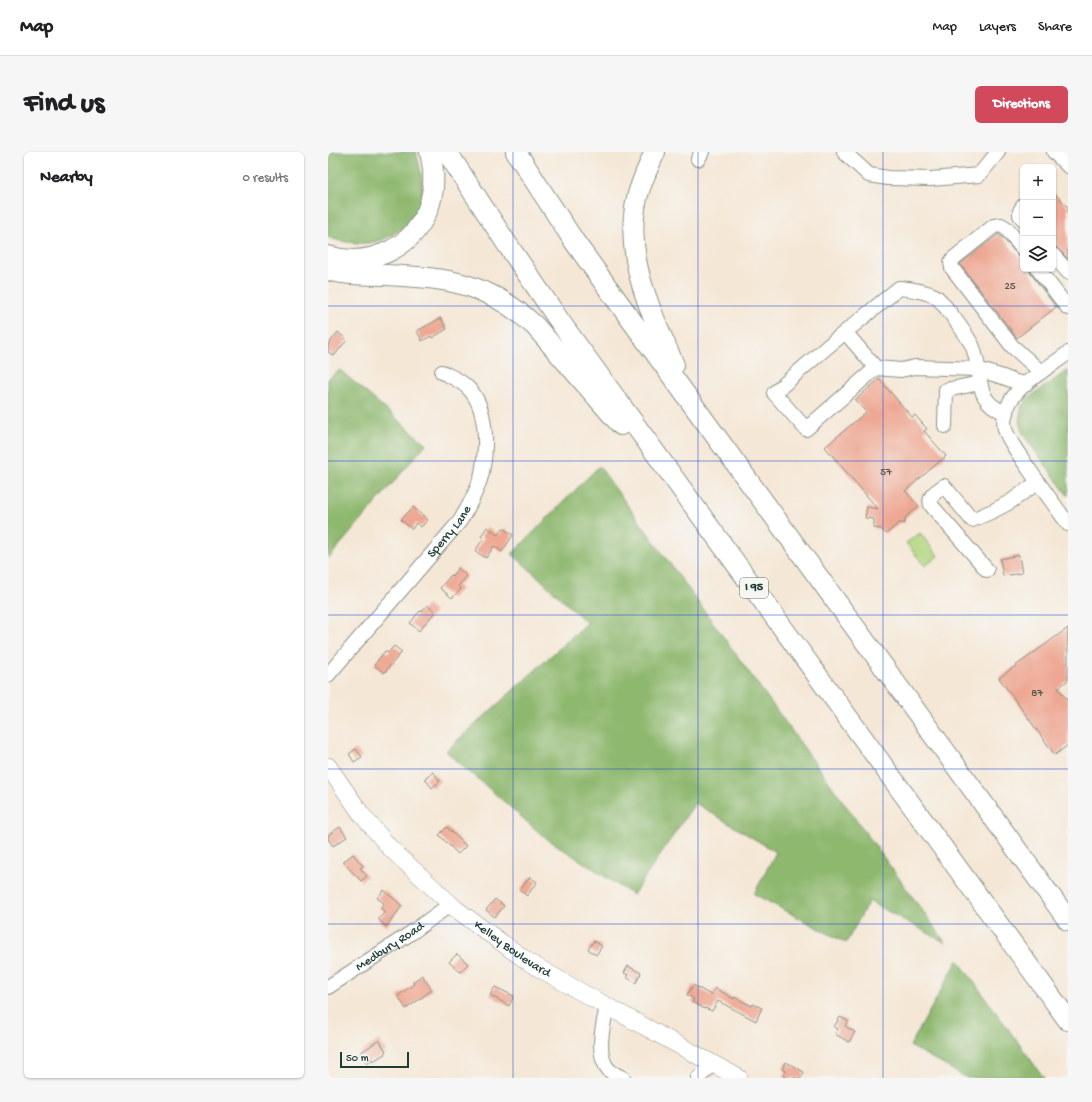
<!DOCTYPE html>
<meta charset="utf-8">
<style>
:root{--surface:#fff;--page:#f6f6f6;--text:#202124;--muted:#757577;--line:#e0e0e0;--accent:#d1495b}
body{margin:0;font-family:"Gochi Hand",sans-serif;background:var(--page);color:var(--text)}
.controls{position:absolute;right:12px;top:12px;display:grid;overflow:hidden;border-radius:6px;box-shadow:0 1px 3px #0004}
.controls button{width:36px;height:36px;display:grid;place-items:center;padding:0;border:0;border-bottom:1px solid var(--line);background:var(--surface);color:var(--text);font:20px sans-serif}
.scale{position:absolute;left:12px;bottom:10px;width:69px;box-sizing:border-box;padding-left:4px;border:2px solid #1f3d34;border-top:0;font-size:11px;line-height:14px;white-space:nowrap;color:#1f3d34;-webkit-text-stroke:3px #f6f6f2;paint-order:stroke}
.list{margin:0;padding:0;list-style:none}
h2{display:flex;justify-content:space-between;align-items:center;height:52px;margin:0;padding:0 16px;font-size:17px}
h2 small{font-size:13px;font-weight:400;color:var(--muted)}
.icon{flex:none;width:22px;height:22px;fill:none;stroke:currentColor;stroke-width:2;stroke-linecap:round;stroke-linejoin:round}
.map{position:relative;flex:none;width:740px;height:926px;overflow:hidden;border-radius:6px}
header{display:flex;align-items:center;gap:24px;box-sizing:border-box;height:56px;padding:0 20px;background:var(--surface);border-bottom:1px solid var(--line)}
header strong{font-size:19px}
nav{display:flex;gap:22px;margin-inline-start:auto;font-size:14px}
.intro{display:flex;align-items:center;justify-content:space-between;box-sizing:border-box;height:96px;padding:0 24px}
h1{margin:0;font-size:28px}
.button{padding:10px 18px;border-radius:6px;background:var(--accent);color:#fff;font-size:14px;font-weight:700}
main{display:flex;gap:24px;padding:0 24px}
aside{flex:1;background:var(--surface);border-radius:6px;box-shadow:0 1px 3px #0004}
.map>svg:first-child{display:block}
.green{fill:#b3d780;stroke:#698a5a}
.forest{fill:#8eb86e;stroke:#567a51}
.building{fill:#eea793}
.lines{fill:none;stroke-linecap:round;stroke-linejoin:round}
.minor-casing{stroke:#8a9285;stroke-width:16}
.major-casing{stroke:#8a9285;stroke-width:18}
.highway-casing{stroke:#8a9285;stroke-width:22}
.minor{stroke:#fff;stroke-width:14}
.major{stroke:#fff;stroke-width:17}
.highway{stroke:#fff;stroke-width:20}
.grid{fill:none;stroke:#1d4ed8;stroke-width:1;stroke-opacity:0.55}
.labels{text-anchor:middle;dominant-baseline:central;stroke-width:3.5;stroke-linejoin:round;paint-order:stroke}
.number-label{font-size:11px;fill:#53584c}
.shield{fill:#f6f6f2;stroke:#60746d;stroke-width:1}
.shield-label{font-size:12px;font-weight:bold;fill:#1f3d34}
.street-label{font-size:13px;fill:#1f3d34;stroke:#f6f6f2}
</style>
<header>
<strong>Map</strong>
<nav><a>Map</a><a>Layers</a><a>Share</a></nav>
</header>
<div class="intro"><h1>Find us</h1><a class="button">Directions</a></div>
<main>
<aside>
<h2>Nearby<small>0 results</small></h2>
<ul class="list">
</ul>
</aside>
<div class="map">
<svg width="740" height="926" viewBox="0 0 740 926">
<rect width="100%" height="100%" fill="#f6f6f2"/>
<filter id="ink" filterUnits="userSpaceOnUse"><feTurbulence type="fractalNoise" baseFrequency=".025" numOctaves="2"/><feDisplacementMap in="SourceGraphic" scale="8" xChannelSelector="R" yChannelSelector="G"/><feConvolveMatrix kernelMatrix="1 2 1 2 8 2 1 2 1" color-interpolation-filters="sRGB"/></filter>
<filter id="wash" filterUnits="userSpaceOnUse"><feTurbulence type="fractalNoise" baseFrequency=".012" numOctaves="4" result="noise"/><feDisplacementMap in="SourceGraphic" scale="16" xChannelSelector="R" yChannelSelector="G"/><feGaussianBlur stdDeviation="0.9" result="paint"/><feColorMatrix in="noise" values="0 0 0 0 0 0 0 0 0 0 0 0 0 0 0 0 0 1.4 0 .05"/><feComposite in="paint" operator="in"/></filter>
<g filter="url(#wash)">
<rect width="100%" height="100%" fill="#f5e7d6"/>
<path class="green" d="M592,381L610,404L597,414L578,391Z"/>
<path class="forest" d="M0,0H88C93,18 98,40 90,58C82,73 62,86 46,90C34,93 10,90 0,85Z
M12,218L98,292L0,407V227Z
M740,218V344L695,282L691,269L694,254L700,246Z
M271,314L618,791L541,749L518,791L426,742L448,700L367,651L305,743L215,684L148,625L133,614L118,599L259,471L210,425L184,402Z
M630,808L716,926H639L582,894Z"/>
<g id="blocks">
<path class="building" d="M725,40L740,55V107L725,92Z
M671,82L695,109V117H701L703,122L728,155L689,186L632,112Z
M113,166L119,177L104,186L103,184L94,189L89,179Z
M10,180L19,188L6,204L0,200V193Z
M551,227L584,265L587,263L599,277L596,279L618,304L577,339L591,354L577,366V371H571L558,382L553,377L546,376V367L537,366L539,355L550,357L497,295L538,260L527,248Z
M85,355L100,368L93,375L88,371L84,377L73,368Z
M159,375L170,383L175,376L185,383L174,400L166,394L158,406L147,399L156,386L153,384Z
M691,403L694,421L675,424L672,407Z
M130,416L139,424L130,434L133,437L124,446L112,436L123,423L124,424Z
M99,453L107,460L91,479L82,471L92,459L93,460Z
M740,476V528L730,536L740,549V593L727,603L671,526Z
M66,494L74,500L56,521L46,513L57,499L60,501Z
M28,597L34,605L26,610L21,602Z
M105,620L112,629L104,636L97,627Z
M12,675L19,685L5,694L0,687V683Z
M119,675L138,694L130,702L111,683Z
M25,702L35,714L32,716L39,724L33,729L15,710Z
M202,725L209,730L199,744L192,738Z
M56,738L74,754L58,775L50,767L57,760L52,756L56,751L49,746Z
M167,747L176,754L167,765L158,758Z
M266,789L274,794L268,803L260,797Z
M129,802L140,812L132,820L121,810Z
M300,814L313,821L308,831L298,825L300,823L296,821Z
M94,823L104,838L78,857L70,844L86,832L85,830Z
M365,833L383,843L387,836L406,847V845L424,854L425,852L434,856L428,869L390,849L384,859L377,856V857L364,850L366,847L359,843Z
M167,835L186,844L181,854L162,843Z
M512,865L520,869L517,874L527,880L521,890L507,882L510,877L506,875Z
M51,888L58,899L56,901L57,902L45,909L44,907L39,911L32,901Z
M458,910L476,920L473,926H459L455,924L458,919L454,917Z"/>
</g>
</g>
<g filter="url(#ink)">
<use href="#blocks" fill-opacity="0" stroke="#8a9285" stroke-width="1"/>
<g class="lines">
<defs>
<g id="minor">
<path d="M516,0L541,23L560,26L603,27L651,23L670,0"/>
<path d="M726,0L740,14"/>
<path d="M370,7L374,0"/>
<path d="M695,54L692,59V63L695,67"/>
<path d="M695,97L678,76L673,73L666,74L626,106L623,110L624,116L684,194L713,220"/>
<path d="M725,103L740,120"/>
<path d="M710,117L740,156"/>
<path d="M517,180L548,216"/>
<path d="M740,201C722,215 693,230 682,250C677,258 675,269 677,277C680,287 687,296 692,304C707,327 724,349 740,372"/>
<path d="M678,261C646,249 655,228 647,202C646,198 644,192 641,188C637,181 613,147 607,144C596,139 583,137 571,136L499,195L446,241L478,277L548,216L573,218L587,215L649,217L675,225L688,230L698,232"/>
<path d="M617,274L618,238L652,231"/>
<path d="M659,418L603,353C600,343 609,339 616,334L644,368L665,359L682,350L710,330"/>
<path id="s1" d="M0,523L132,369C141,354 150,338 154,321C159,296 160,255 140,236C133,228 123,225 114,220"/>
<path id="s2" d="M0,835L83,781L123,752"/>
<path d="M279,855C275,872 267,904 281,918C285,922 291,924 295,926"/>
<path d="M370,926L385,912"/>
</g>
<g id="major">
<path id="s3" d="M0,614L34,663L62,696L128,757L159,780L202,811L253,840L411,926"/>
</g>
<path id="highway" d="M119,0L179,92L235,174L740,868
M188,0L246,89L285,143L740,768
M327,0C320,15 313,30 309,46C295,105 323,159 346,213
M0,104C42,117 89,95 102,51C107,34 106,17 102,0
M0,118C19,123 39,123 58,123C119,126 160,130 207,174L293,273"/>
</defs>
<use href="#minor" class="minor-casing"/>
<use href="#major" class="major-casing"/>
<use href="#highway" class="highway-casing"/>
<use href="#minor" class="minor"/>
<use href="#major" class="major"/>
<use href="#highway" class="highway"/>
</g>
</g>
<path class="grid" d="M185,0V926M370,0V926M555,0V926M0,154H740M0,309H740M0,463H740M0,617H740M0,772H740"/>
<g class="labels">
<g class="number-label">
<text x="682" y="135">25</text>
<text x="558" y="321">57</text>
<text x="709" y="542">87</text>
</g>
<rect class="shield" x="412" y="426" width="28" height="20" rx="3"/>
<g class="shield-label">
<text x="426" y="436">I 95</text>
</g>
<g class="street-label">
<text stroke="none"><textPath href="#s1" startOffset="188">Sperry Lane</textPath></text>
<text stroke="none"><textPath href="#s2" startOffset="74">Medbury Road</textPath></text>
<text stroke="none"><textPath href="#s3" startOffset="262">Kelley Boulevard</textPath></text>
</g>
</g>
</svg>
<div class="controls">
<button>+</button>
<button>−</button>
<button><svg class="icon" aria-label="layers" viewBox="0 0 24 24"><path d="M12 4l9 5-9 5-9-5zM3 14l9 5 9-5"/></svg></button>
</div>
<div class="scale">50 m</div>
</div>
</main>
